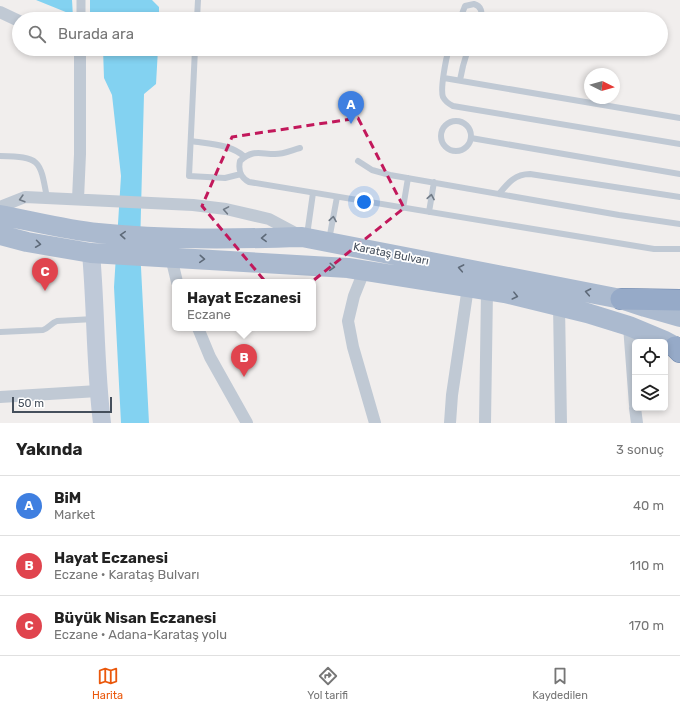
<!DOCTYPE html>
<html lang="tr">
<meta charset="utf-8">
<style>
:root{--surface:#fff;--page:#f6f6f6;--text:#222;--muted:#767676;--line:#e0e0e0;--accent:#ea580c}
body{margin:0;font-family:Rubik,sans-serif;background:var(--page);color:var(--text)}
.controls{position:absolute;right:12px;bottom:12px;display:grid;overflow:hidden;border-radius:6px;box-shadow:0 2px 6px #0003}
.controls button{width:36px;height:36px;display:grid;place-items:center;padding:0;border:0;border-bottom:1px solid var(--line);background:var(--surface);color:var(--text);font:20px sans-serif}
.compass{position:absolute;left:584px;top:68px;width:36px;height:36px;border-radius:50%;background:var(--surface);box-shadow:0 2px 6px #0003;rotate:95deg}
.scale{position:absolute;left:12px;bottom:10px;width:100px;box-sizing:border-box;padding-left:4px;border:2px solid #454f5c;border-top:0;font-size:11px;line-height:14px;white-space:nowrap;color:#454f5c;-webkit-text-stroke:3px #fff;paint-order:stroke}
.you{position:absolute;left:364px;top:202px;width:14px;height:14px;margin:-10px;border:3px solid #fff;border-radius:50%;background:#1a73e8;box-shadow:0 0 0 6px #1a73e833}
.badge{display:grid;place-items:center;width:26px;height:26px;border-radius:50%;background:var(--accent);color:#fff;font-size:13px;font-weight:700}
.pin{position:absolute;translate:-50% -33px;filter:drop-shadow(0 1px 2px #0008)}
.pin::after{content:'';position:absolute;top:21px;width:14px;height:12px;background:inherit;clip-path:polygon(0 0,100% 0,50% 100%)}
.popup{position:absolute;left:172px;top:279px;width:144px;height:52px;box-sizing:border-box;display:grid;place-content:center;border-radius:6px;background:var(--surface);filter:drop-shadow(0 1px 3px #0005);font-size:13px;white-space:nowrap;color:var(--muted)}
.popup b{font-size:15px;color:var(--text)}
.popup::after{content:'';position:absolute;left:50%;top:100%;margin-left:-8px;border:8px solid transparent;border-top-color:var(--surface)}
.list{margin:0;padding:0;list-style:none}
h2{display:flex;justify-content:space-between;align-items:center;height:52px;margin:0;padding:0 16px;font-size:17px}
h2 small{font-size:13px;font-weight:400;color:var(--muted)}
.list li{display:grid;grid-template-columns:26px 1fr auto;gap:12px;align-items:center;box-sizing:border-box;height:60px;padding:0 16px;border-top:1px solid var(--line)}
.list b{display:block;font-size:15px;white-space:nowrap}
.list p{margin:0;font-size:13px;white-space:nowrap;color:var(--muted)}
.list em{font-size:13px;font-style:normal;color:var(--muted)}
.icon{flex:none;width:22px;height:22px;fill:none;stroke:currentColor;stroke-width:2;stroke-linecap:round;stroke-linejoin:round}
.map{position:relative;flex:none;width:680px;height:423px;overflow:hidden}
.search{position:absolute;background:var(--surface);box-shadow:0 2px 6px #0003;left:12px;right:12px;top:12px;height:44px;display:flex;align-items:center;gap:10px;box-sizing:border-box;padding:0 14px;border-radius:22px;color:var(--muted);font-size:15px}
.sheet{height:232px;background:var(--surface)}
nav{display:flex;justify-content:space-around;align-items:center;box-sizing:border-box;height:56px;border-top:1px solid var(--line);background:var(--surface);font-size:11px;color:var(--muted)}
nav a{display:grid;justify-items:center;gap:2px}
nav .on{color:var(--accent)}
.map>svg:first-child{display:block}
.water{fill:#83d2f1}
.pier{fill:#f1eeed}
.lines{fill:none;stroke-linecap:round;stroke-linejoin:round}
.trunk-casing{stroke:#6d86ac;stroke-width:22}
.service{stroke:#c0c9d4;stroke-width:6}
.pedestrian{stroke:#c0c9d4;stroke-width:9}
.minor{stroke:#c0c9d4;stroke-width:12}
.secondary{stroke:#bfc9d8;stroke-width:18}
.primary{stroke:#abbacf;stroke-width:20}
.trunk{stroke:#96aac8;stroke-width:21}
.oneway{stroke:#707a86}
.oneway2{stroke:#5e6a79}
.marked{fill:none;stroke:#c2185b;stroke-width:3;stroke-dasharray:8 5;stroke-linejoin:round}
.labels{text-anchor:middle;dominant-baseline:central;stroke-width:3.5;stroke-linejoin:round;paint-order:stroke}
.street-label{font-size:11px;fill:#454f5c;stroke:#fff}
</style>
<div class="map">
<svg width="680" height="423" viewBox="0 0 680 423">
<rect width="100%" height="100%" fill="#f1eeed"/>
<path class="water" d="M36,0H152L159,7V19H83Z
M103,49H158L156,84L144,94L140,248L149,423H121L114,287L121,176L112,95L104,78Z"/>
<path class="pier" d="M72,0H90V19H77L73,17Z"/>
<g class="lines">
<defs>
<path id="trunk" d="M621,299L680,300
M675,347L680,352"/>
</defs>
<use href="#trunk" class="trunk-casing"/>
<path class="service" d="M197,19L198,0
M460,19L465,6L474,4C481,6 483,12 480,19
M195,49L189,176L225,178L241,174
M449,49C446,58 440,89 443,97C445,101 449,104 453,106L680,144
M444,78L680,118
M460,80L463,66L468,49
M441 136a15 15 0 1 1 30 0a15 15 0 1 1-30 0Z
M471,138L680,174
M191,141C210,144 230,144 245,157
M300,148C292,150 284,154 275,154C260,154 253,149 240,161C238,170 241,178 249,182L654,249H680
M0,156C40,157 40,159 47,198
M358,161L372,170L390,175L619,215L680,224
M499,194C508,183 515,174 530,174L680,197
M403,208L408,178
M429,212L434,182
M307,235L313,193
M329,240L337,197
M0,332L43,330C49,328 51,323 57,321L94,319"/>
<path class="pedestrian" d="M81,0V19"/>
<path class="minor" d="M0,12L19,21
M78,199L80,154V49
M0,207L25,197L193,205L226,209L269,219L299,235
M171,257L177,282
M364,271L354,296L348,321L353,347L375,423
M559,306L561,423
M629,326L635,405
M198,328L210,357L247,423
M0,397L98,391
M635,408L637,423
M450,423L452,395L468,287
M485,423L487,291"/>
<path class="secondary" d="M91,253C96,309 95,366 102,423"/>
<path class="primary" d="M0,215C32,221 67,230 98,233C166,240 234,239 302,237L621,299L645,307L680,317
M0,235L27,242L91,253L348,268L505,293L587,313L629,326L665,341L680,349"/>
<use href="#trunk" class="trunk"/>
</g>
<defs><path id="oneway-chevron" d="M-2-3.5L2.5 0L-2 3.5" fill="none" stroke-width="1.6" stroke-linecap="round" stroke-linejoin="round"/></defs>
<g class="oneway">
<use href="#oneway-chevron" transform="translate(431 197) rotate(-80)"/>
<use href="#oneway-chevron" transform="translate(22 199) rotate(164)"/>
<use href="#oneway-chevron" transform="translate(226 210) rotate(-170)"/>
<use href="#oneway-chevron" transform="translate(333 219) rotate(-81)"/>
</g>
<g class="oneway2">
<use href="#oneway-chevron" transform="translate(123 235) rotate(-176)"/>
<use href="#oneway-chevron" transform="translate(264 238) rotate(178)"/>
<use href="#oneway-chevron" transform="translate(38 244) rotate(8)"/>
<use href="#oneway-chevron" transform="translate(202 259) rotate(4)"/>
<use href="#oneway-chevron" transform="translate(332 267) rotate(4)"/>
<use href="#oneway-chevron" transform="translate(461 268) rotate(-169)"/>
<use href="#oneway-chevron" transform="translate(588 292) rotate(-169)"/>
<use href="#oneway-chevron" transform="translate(515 296) rotate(14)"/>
</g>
<path class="marked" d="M358,118L404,208L284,304L202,206L232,137Z"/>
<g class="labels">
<g class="street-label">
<text transform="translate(391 254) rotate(11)">Karataş Bulvarı</text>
</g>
</g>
</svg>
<div class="controls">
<button><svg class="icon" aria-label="locate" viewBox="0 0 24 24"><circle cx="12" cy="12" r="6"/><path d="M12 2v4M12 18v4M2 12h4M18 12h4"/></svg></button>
<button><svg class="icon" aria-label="layers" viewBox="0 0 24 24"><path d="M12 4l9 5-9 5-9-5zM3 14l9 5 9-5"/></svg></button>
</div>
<svg class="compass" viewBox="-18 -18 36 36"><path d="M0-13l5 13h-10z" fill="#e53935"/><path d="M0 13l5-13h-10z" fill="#767676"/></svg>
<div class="scale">50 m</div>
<div class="you"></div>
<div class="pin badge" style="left:351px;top:124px;background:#3f7fe0">A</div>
<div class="pin badge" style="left:244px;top:377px;background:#e0444e">B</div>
<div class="popup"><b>Hayat Eczanesi</b>Eczane</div>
<div class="pin badge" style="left:45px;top:291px;background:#e0444e">C</div>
<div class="search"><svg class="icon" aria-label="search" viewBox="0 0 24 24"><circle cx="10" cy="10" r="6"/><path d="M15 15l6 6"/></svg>Burada ara</div>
</div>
<section class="sheet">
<h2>Yakında<small>3 sonuç</small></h2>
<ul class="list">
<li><span class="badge" style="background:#3f7fe0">A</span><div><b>BiM</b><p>Market</p></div><em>40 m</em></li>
<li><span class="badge" style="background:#e0444e">B</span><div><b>Hayat Eczanesi</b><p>Eczane · Karataş Bulvarı</p></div><em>110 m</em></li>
<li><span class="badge" style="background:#e0444e">C</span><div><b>Büyük Nisan Eczanesi</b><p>Eczane · Adana-Karataş yolu</p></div><em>170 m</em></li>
</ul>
</section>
<nav>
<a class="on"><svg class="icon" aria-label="map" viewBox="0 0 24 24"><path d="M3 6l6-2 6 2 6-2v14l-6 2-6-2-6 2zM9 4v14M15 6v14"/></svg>Harita</a>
<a><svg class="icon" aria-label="directions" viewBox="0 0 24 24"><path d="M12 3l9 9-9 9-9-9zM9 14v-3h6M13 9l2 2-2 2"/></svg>Yol tarifi</a>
<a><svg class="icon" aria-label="saved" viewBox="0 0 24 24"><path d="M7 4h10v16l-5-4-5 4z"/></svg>Kaydedilen</a>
</nav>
